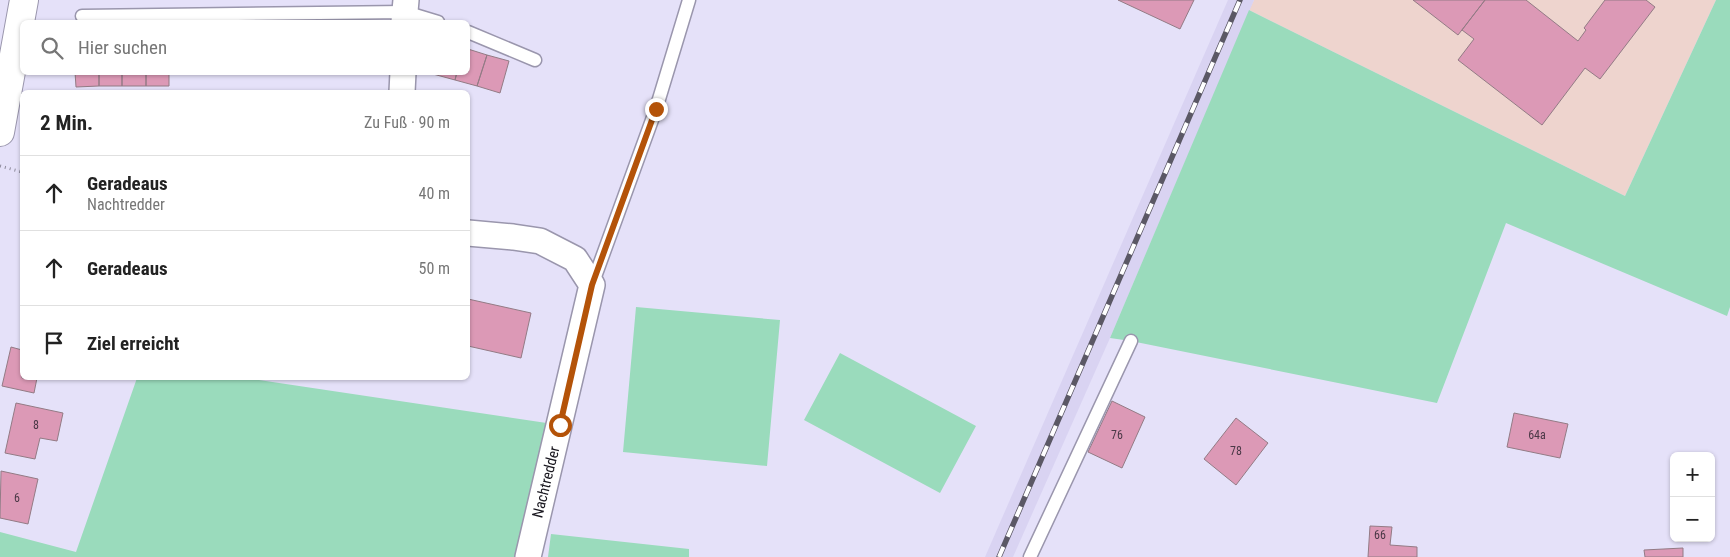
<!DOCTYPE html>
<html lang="de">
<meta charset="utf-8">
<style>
:root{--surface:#fff;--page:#f6f6f6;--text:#222;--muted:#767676;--line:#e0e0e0}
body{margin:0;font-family:"Roboto Condensed",sans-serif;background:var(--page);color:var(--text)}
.controls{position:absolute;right:15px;bottom:15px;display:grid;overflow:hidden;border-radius:8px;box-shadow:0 1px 4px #0004}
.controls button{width:45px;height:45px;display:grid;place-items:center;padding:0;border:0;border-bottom:1px solid var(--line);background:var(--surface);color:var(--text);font:25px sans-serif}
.stop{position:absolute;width:15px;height:15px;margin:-11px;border:4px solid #b45309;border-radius:50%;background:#fff}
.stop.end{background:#b45309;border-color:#fff;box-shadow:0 1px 5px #0008}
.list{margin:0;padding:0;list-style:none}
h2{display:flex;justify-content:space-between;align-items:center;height:65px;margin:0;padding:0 20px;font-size:21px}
h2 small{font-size:16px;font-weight:400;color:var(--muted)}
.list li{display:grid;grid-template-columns:32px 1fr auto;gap:15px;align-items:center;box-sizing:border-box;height:75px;padding:0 20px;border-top:1px solid var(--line)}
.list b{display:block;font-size:19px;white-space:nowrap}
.list p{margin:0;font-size:16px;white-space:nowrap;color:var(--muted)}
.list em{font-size:16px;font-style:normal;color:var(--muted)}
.icon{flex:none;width:28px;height:28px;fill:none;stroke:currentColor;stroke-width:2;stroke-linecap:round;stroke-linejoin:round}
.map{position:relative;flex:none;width:1730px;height:557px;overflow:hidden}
.search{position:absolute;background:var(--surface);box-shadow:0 1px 4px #0004;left:20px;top:20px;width:450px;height:55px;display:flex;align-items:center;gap:12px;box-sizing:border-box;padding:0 18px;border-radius:8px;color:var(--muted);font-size:19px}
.panel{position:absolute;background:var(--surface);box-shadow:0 1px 4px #0004;left:20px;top:90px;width:450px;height:290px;border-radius:8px}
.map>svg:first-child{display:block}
.commercial{fill:#eed4ce}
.built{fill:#d9d3f2}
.green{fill:#9adbbc}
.building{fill:#dc99b6;stroke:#937b85}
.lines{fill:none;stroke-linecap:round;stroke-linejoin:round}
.lane-casing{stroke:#9a96ad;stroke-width:15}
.street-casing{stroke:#9a96ad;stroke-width:28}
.primary-casing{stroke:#9a96ad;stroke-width:30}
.path{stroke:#8d8a9b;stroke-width:3;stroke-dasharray:1 4;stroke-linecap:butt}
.lane{stroke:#fff;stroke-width:12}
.street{stroke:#fff;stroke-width:25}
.primary{stroke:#fff;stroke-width:28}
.rail-casing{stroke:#5b5865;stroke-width:5.5}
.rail{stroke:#fff;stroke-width:4;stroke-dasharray:11;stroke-linecap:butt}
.route{stroke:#b45309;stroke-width:6}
.labels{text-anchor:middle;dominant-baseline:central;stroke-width:4;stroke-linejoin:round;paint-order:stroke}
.number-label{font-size:12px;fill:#4a3846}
.street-label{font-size:15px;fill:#1a1820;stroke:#fff}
</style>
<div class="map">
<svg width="1730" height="557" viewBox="0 0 1730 557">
<rect width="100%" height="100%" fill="#e5e1f9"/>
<path class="commercial" d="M1254,0H1716L1625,196L1249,10Z"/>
<path class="built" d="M1228,0H1254L1110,338L1013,557H985Z"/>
<path class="green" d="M1716,0H1730V307L1727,316L1506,223L1437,403L1131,341L1110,338L1249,10L1625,196Z
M636,307L780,320L767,466L623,452Z
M840,353L976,426L940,493L804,420Z
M137,378H246L560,425L528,557H0V532L76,552Z
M551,534L689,549V557H548Z"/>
<path class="building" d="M1118,0H1194L1180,29Z
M1413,0H1485L1458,35Z
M1485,0H1526L1578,41L1586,30L1584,28L1605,0H1646L1655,7L1600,79L1585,68L1542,125L1458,60L1474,39L1462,30Z
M468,49L487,55L477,86L455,80L457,72H468Z
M487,55L509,61L500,93L477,86Z
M75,72H99V86L76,87Z
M99,72H122V86H99Z
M122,72H146V86H122Z
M146,72H169V86H146Z
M433,72H457L455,80L433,74Z
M468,299L531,313L521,358L468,346Z
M11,347L22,350V378H37L34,393L2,386Z
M1112,401L1145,417L1122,468L1088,452Z
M16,403L63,413L57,441L40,438L35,459L5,453Z
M1514,413L1568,424L1560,458L1507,447Z
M1236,418L1268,443L1236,485L1204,459Z
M1,471L38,479L28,524L0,518Z
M1370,526L1392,527L1390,545L1417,547V557H1368Z
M1683,548V557H1645L1644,550Z"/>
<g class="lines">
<defs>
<path id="lane" d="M82,16L405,12L438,22
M468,32L535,60
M592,285L656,109L689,0
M1030,557L1131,341"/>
<path id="street" d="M404,22L406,0
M402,92L403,72
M468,233L513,237L540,241L575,259L592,285L528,557"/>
<path id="primary" d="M0,132L24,0"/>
</defs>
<use href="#lane" class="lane-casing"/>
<use href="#street" class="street-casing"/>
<use href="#primary" class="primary-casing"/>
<path class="path" d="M0,166L22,172"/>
<use href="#lane" class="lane"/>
<use href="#street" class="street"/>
<use href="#primary" class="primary"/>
<defs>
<path id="rail" d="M999,557L1240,0"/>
</defs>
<use href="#rail" class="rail-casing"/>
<use href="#rail" class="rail"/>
</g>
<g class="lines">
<path class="route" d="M560,425L592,285L656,109"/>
</g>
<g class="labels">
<g class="number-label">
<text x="36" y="425">8</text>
<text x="1117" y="435">76</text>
<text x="1537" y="435">64a</text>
<text x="1236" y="451">78</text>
<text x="17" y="498">6</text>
<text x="1380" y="535">66</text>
</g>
<g class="street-label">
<text transform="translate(546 482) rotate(-76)">Nachtredder</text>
</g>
</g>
</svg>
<div class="controls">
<button>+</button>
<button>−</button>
</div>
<div class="stop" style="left:560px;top:425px"></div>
<div class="stop end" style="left:656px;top:109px"></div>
<div class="search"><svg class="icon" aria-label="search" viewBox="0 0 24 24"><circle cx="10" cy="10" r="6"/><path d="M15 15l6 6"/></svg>Hier suchen</div>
<section class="panel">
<h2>2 Min.<small>Zu Fuß · 90 m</small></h2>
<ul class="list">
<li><svg class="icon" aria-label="ahead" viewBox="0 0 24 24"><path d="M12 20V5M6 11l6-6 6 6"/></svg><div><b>Geradeaus</b><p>Nachtredder</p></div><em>40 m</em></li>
<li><svg class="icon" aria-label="ahead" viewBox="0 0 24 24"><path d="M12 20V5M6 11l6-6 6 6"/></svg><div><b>Geradeaus</b></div><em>50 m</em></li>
<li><svg class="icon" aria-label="arrive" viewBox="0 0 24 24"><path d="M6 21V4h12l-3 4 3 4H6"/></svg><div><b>Ziel erreicht</b></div></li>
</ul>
</section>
</div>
